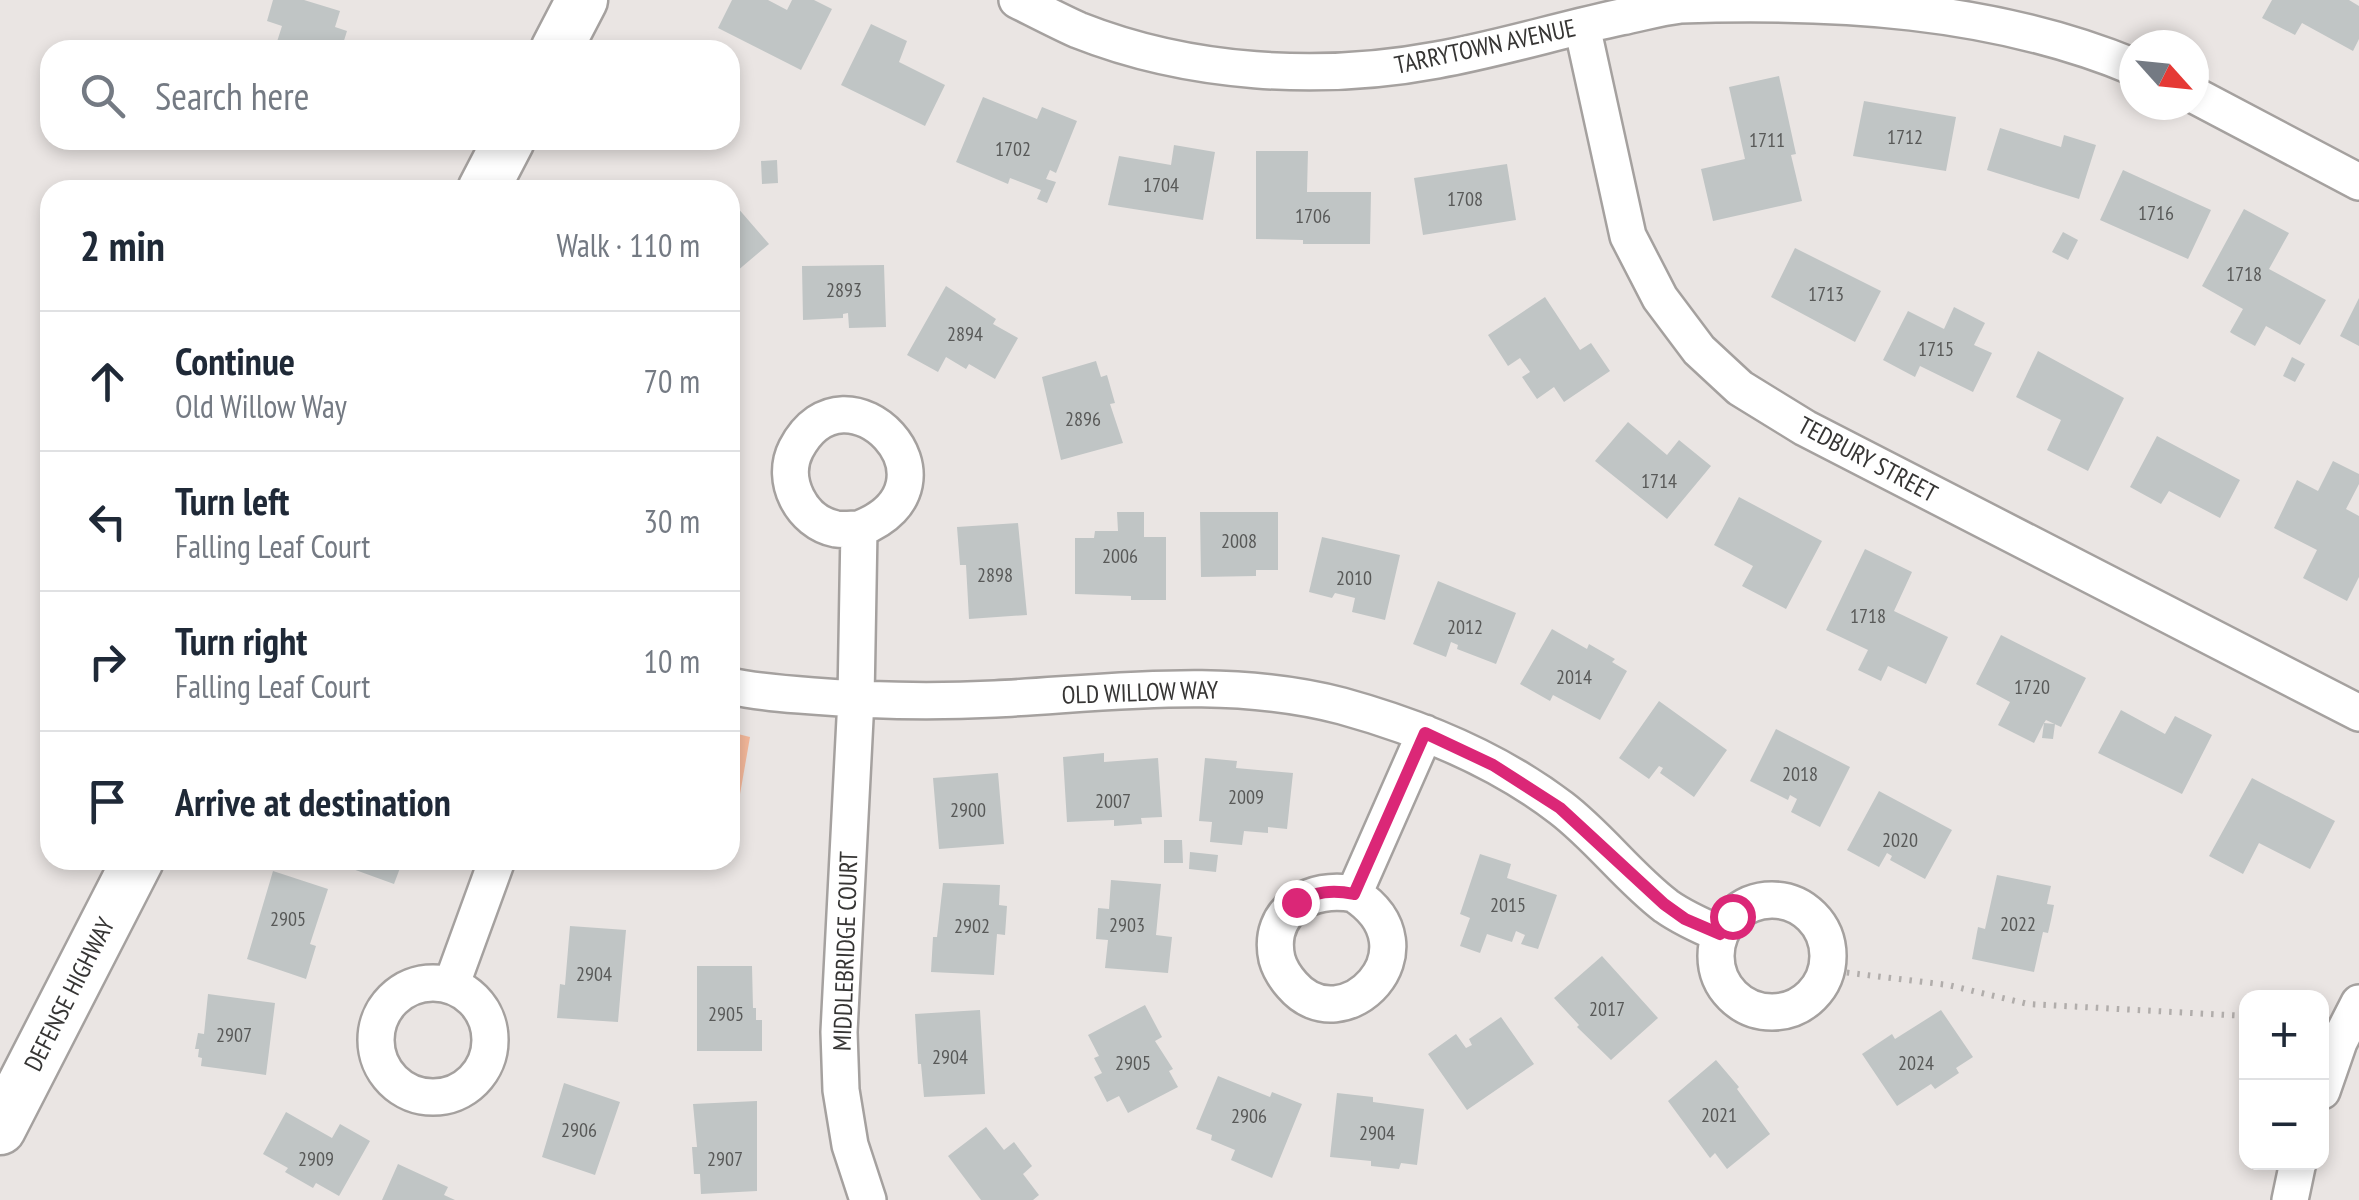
<!DOCTYPE html>
<meta charset="utf-8">
<style>
:root{--surface:#fff;--page:#f6f6f7;--text:#1f2937;--muted:#747a83;--line:#e0e1e3}
body{margin:0;font-family:"PT Sans Narrow",sans-serif;background:var(--page);color:var(--text)}
.controls{position:absolute;right:30px;bottom:30px;display:grid;overflow:hidden;border-radius:20px;box-shadow:0 5px 15px #0003}
.controls button{width:90px;height:90px;display:grid;place-items:center;padding:0;border:0;border-bottom:2px solid var(--line);background:var(--surface);color:var(--text);font:50px sans-serif}
.compass{position:absolute;left:2119px;top:30px;width:90px;height:90px;border-radius:50%;background:var(--surface);box-shadow:0 5px 15px #0003;rotate:117deg}
.stop{position:absolute;width:30px;height:30px;margin:-22px;border:8px solid #db2777;border-radius:50%;background:#fff}
.stop.end{background:#db2777;border-color:#fff;box-shadow:0 2px 10px #0008}
.list{margin:0;padding:0;list-style:none}
h2{display:flex;justify-content:space-between;align-items:center;height:130px;margin:0;padding:0 40px;font-size:42px}
h2 small{font-size:32px;font-weight:400;color:var(--muted)}
.list li{display:grid;grid-template-columns:65px 1fr auto;gap:30px;align-items:center;box-sizing:border-box;height:140px;padding:0 40px;border-top:2px solid var(--line)}
.list b{display:block;font-size:38px;white-space:nowrap}
.list p{margin:0;font-size:32px;white-space:nowrap;color:var(--muted)}
.list em{font-size:32px;font-style:normal;color:var(--muted)}
.icon{flex:none;width:55px;height:55px;fill:none;stroke:currentColor;stroke-width:2;stroke-linecap:round;stroke-linejoin:round}
.map{position:relative;flex:none;width:2359px;height:1200px;overflow:hidden}
.search{position:absolute;background:var(--surface);box-shadow:0 5px 15px #0003;left:40px;top:40px;width:700px;height:110px;display:flex;align-items:center;gap:25px;box-sizing:border-box;padding:0 35px;border-radius:30px;color:var(--muted);font-size:38px}
.panel{position:absolute;background:var(--surface);box-shadow:0 5px 15px #0003;left:40px;top:180px;width:700px;height:690px;border-radius:30px}
.map>svg:first-child{display:block}
.green{fill:#f4b89a}
.building{fill:#c0c5c5}
.lines{fill:none;stroke-linecap:round;stroke-linejoin:round}
.minor-casing{stroke:#a5a19f;stroke-width:40}
.secondary-casing{stroke:#a5a19f;stroke-width:55}
.path{stroke:#b1adab;stroke-width:6;stroke-dasharray:2.5 8;stroke-linecap:butt}
.minor{stroke:#fff;stroke-width:35}
.secondary{stroke:#fff;stroke-width:50}
.route{stroke:#db2777;stroke-width:12}
.labels{text-anchor:middle;dominant-baseline:central;stroke-width:9;stroke-linejoin:round;paint-order:stroke}
.number-label{font-size:20px;fill:#585958}
.street-label{font-size:25px;fill:#363534;stroke:#fff}
</style>
<div class="map">
<svg width="2359" height="1200" viewBox="0 0 2359 1200">
<rect width="100%" height="100%" fill="#eae5e3"/>
<path class="green" d="M730,732L750,737L732,840H730Z"/>
<path class="building" d="M273,0H304L340,11L335,27L347,31L341,50L275,48L282,26L267,21Z
M732,0H768L787,10L792,0H814L832,9L801,70L718,28Z
M2272,0H2349L2359,6V39L2353,51L2302,23L2295,35L2262,18Z
M871,24L907,41L899,62L945,85L925,126L841,85Z
M1779,76L1796,154L1791,155L1802,201L1713,221L1701,169L1745,159L1729,87Z
M983,97L1037,119L1042,107L1077,121L1056,173L1050,170L1046,179L1056,182L1047,203L1037,199L1041,190L1010,178L1008,184L956,162Z
M1864,101L1956,117L1946,171L1853,156Z
M2000,128L2061,147L2064,135L2096,145L2079,199L1987,170Z
M1174,145L1215,152L1203,220L1108,205L1119,156L1171,165Z
M1256,151H1308L1307,192H1371L1370,244H1303V240L1256,239Z
M777,160L778,183L762,184L761,161Z
M1507,164L1516,220L1423,235L1414,178Z
M2123,170L2211,210L2188,259L2100,220Z
M730,199L769,244L730,277Z
M2244,209L2289,233L2269,269L2326,300L2300,345L2266,326L2255,346L2233,334L2230,332L2243,309L2202,286Z
M2063,232L2078,240L2068,260L2052,252Z
M1795,248L1881,291L1855,342L1771,297Z
M884,265L886,327L849,328L848,313L843,314V318L803,320L802,266Z
M946,286L996,319L993,324L1018,338L995,379L969,364L966,369L946,357L938,372L907,355Z
M1545,297L1580,350L1591,343L1610,371L1564,402L1554,387L1537,399L1522,377L1530,372L1520,358L1508,366L1488,335Z
M2359,298V346L2340,336Z
M1954,307L1985,323L1974,345L1992,353L1973,392L1920,366L1915,377L1883,360L1908,311L1944,329Z
M2038,351L2124,398L2088,471L2047,450L2061,420L2016,397Z
M2292,357L2305,364L2295,382L2283,376Z
M1096,361L1101,377L1107,375L1115,403L1110,404L1123,443L1061,460L1042,377Z
M1628,422L1667,455L1679,440L1711,466L1667,519L1595,461Z
M2157,436L2240,480L2220,518L2169,491L2161,504L2130,487Z
M2333,461L2359,474V484L2346,509L2359,516V577L2347,601L2303,578L2317,550L2274,528L2297,480L2318,491Z
M1739,497L1822,541L1786,609L1742,586L1753,566L1714,545Z
M1117,512H1144V537H1166V600H1131V596L1075,594V538H1094L1095,531H1118Z
M1200,512H1278V570H1256V576L1201,577Z
M1018,523L1027,615L969,619L966,565H960L957,527Z
M1322,537L1400,555L1385,620L1352,612L1355,598L1335,593L1332,598L1309,592Z
M1865,549L1912,572L1894,611L1948,637L1926,684L1888,666L1881,681L1858,670L1868,650L1826,630Z
M1438,581L1516,613L1496,664L1457,649L1458,645L1451,642L1446,657L1413,644Z
M1552,629L1587,649L1589,644L1615,659L1612,662L1627,671L1600,720L1553,695L1550,701L1520,684Z
M2001,635L2086,678L2061,727L2046,720L2044,723L2055,724L2053,739L2042,738L2044,723L2034,743L1998,725L2010,702L1976,684Z
M1659,701L1727,750L1694,797L1660,773L1663,768L1659,766L1649,779L1619,758Z
M2121,710L2165,734L2175,716L2212,735L2182,794L2098,753Z
M1776,729L1850,767L1820,827L1791,812L1797,799L1790,795L1788,800L1750,781Z
M1104,753V762L1158,758L1162,817L1141,818L1142,824L1114,826V820L1067,822L1063,757Z
M1205,758L1237,761L1236,768L1293,773L1287,829L1268,827V833L1244,831L1242,845L1210,842L1212,822L1199,821Z
M998,773L1004,844L939,849L933,778Z
M2252,778L2335,821L2310,869L2259,843L2243,874L2209,856Z
M1879,791L1952,830L1925,879L1890,860L1892,856L1887,853L1879,867L1847,850Z
M1164,840H1182L1183,863H1164Z
M1190,852L1218,855L1216,872L1189,869Z
M1480,854L1511,864L1507,878L1557,895L1538,949L1521,944L1525,935L1516,931L1512,942L1487,934L1480,953L1460,946L1470,918L1460,914Z
M341,860H403L394,884L339,864Z
M273,871L328,889L310,944L316,946L306,979L247,959Z
M1997,875L2051,886L2047,904L2054,905L2051,920L2048,933L2043,932L2034,972L1972,959L1978,927L1985,929Z
M1111,880L1161,884L1156,935L1172,937L1168,973L1105,968L1108,940L1096,939L1098,908L1109,909Z
M943,883L1000,885L999,905L1007,906L1005,935L997,934L994,975L931,972L933,937H937Z
M570,926L626,930L618,1022L557,1018L560,984L565,985Z
M1602,956L1658,1018L1611,1060L1577,1027L1579,1025L1554,998Z
M697,966H752L753,1008H756V1020H762V1051H697Z
M208,994L275,1003L266,1075L201,1066L202,1058L198,1057L199,1049H195L198,1033L204,1034Z
M1145,1005L1162,1037L1155,1041L1173,1069L1169,1071L1178,1087L1128,1113L1119,1096L1107,1102L1094,1077L1102,1073L1094,1058L1099,1056L1088,1035Z
M980,1010L985,1094L924,1097L921,1064H918L915,1014Z
M1941,1010L1973,1057L1956,1068L1959,1073L1935,1089L1931,1084L1897,1106L1862,1054L1892,1034L1895,1039Z
M1501,1017L1534,1064L1467,1110L1428,1054L1456,1034L1466,1048L1472,1045L1469,1039Z
M1716,1060L1739,1087L1737,1089L1770,1134L1727,1169L1715,1153L1710,1158L1668,1101Z
M1218,1076L1270,1097L1272,1092L1302,1104L1272,1178L1231,1160L1235,1150L1211,1140L1212,1135L1196,1129Z
M564,1083L620,1102L595,1175L542,1157Z
M1337,1093L1373,1097V1102L1424,1109L1417,1165L1401,1163L1399,1169L1371,1166V1161L1330,1157Z
M757,1101V1191L701,1194L700,1174H694L692,1147H697L693,1104Z
M286,1112L332,1138L340,1124L370,1141L339,1196L316,1183L313,1188L285,1172L288,1168L263,1154Z
M986,1127L1004,1150L1014,1142L1032,1166L1023,1174L1039,1195L1033,1200H981L948,1156Z
M398,1164L448,1187L444,1195L455,1200H382Z"/>
<g class="lines">
<defs>
<path id="minor" d="M1017,0C1037,10 1058,21 1078,30C1189,74 1320,82 1437,60C1499,49 1560,30 1621,17C1641,13 1661,7 1680,5C1833,0 1992,8 2134,67
M1582,26L1628,236L1660,298L1699,350L1740,388L1805,428L2359,713
M2194,95L2359,182
M859,529C852,529 843,530 836,529C801,522 780,480 796,449C846,353 973,484 859,529L856,699L839,1032L841,1090L850,1145L868,1200
M730,686C757,692 785,694 813,696C873,701 934,702 995,699C1111,693 1227,676 1342,706C1418,727 1497,759 1561,808C1599,837 1628,877 1666,906C1683,918 1701,926 1720,934
M1354,894C1439,949 1343,1045 1292,985C1285,977 1280,970 1277,959C1266,910 1312,885 1354,894L1425,733
M1716 956a56 56 0 1 1 112 0a56 56 0 1 1-112 0Z
M376 1040a57 57 0 1 1 114 0a57 57 0 1 1-114 0Z
M451,986L497,860
M2322,1091L2339,1042L2359,1003
M2290,1200L2298,1162"/>
<path id="secondary" d="M556,50L582,0
M483,190L509,140
M0,1129L138,860"/>
</defs>
<use href="#minor" class="minor-casing"/>
<use href="#secondary" class="secondary-casing"/>
<path class="path" d="M1826,970L1948,985L2028,1004L2246,1016"/>
<use href="#minor" class="minor"/>
<use href="#secondary" class="secondary"/>
</g>
<g class="lines">
<path class="route" d="M1296,902C1317,892 1331,889 1354,894L1425,733L1493,765L1560,808L1664,904L1685,919L1720,934L1732,916"/>
</g>
<g class="labels">
<g class="number-label">
<text x="1905" y="137">1712</text>
<text x="1767" y="140">1711</text>
<text x="1013" y="149">1702</text>
<text x="1161" y="185">1704</text>
<text x="1465" y="199">1708</text>
<text x="2156" y="213">1716</text>
<text x="1313" y="216">1706</text>
<text x="2244" y="274">1718</text>
<text x="844" y="290">2893</text>
<text x="1826" y="294">1713</text>
<text x="965" y="334">2894</text>
<text x="1936" y="349">1715</text>
<text x="1083" y="419">2896</text>
<text x="1659" y="481">1714</text>
<text x="1239" y="541">2008</text>
<text x="1120" y="556">2006</text>
<text x="995" y="575">2898</text>
<text x="1354" y="578">2010</text>
<text x="1868" y="616">1718</text>
<text x="1465" y="627">2012</text>
<text x="1574" y="677">2014</text>
<text x="2032" y="687">1720</text>
<text x="1800" y="774">2018</text>
<text x="1246" y="797">2009</text>
<text x="1113" y="801">2007</text>
<text x="968" y="810">2900</text>
<text x="1900" y="840">2020</text>
<text x="1508" y="905">2015</text>
<text x="288" y="919">2905</text>
<text x="2018" y="924">2022</text>
<text x="1127" y="925">2903</text>
<text x="972" y="926">2902</text>
<text x="594" y="974">2904</text>
<text x="1607" y="1009">2017</text>
<text x="726" y="1014">2905</text>
<text x="234" y="1035">2907</text>
<text x="950" y="1057">2904</text>
<text x="1133" y="1063">2905</text>
<text x="1916" y="1063">2024</text>
<text x="1719" y="1115">2021</text>
<text x="1249" y="1116">2906</text>
<text x="579" y="1130">2906</text>
<text x="1377" y="1133">2904</text>
<text x="316" y="1159">2909</text>
<text x="725" y="1159">2907</text>
</g>
<g class="street-label">
<text transform="translate(1485 46) rotate(-12)">TARRYTOWN AVENUE</text>
<text transform="translate(1868 459) rotate(28)">TEDBURY STREET</text>
<text transform="translate(1140 692) rotate(-2)">OLD WILLOW WAY</text>
<text transform="translate(845 951) rotate(-88)">MIDDLEBRIDGE COURT</text>
<text transform="translate(69 994) rotate(-63)">DEFENSE HIGHWAY</text>
</g>
</g>
</svg>
<div class="controls">
<button>+</button>
<button>−</button>
</div>
<svg class="compass" viewBox="-18 -18 36 36"><path d="M0-13l5 13h-10z" fill="#e53935"/><path d="M0 13l5-13h-10z" fill="#747a83"/></svg>
<div class="stop" style="left:1732px;top:916px"></div>
<div class="stop end" style="left:1296px;top:902px"></div>
<div class="search"><svg class="icon" aria-label="search" viewBox="0 0 24 24"><circle cx="10" cy="10" r="6"/><path d="M15 15l6 6"/></svg>Search here</div>
<section class="panel">
<h2>2 min<small>Walk · 110 m</small></h2>
<ul class="list">
<li><svg class="icon" aria-label="ahead" viewBox="0 0 24 24"><path d="M12 20V5M6 11l6-6 6 6"/></svg><div><b>Continue</b><p>Old Willow Way</p></div><em>70 m</em></li>
<li><svg class="icon" aria-label="left" viewBox="0 0 24 24"><path d="M17 20v-9H6M10 6l-5 5 5 5"/></svg><div><b>Turn left</b><p>Falling Leaf Court</p></div><em>30 m</em></li>
<li><svg class="icon" aria-label="right" viewBox="0 0 24 24"><path d="M7 20v-9h11M14 6l5 5-5 5"/></svg><div><b>Turn right</b><p>Falling Leaf Court</p></div><em>10 m</em></li>
<li><svg class="icon" aria-label="arrive" viewBox="0 0 24 24"><path d="M6 21V4h12l-3 4 3 4H6"/></svg><div><b>Arrive at destination</b></div></li>
</ul>
</section>
</div>
